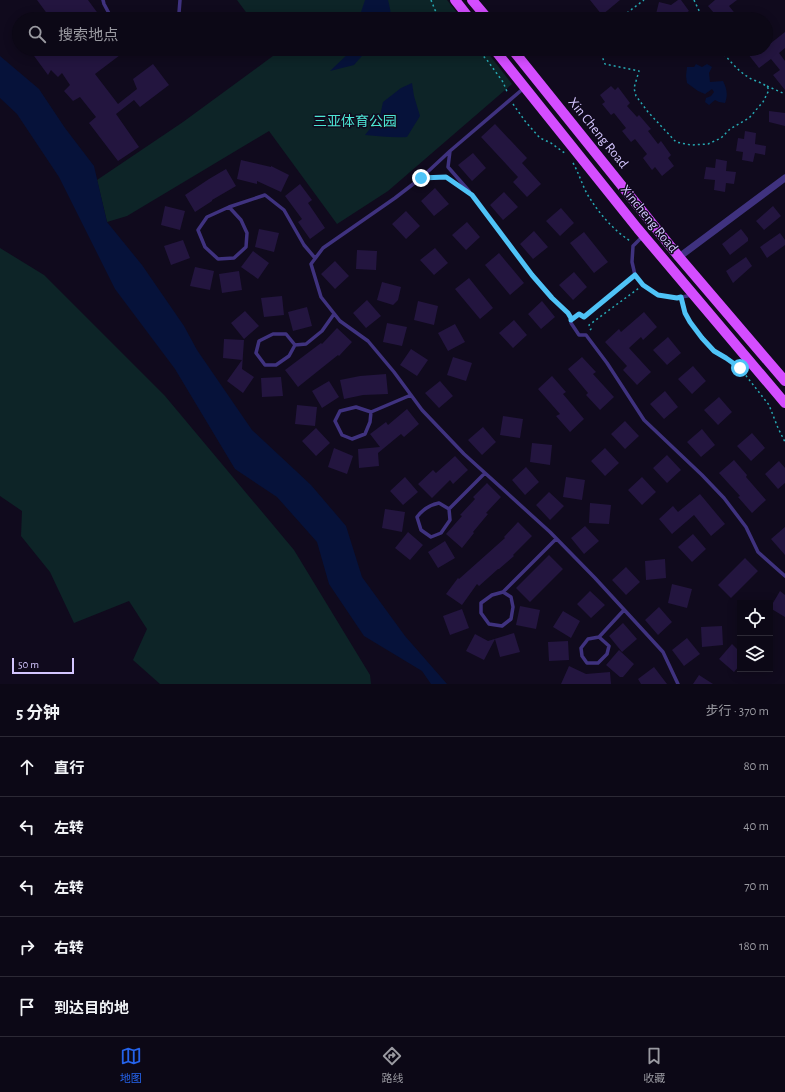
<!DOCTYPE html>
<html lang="zh">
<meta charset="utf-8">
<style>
:root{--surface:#0c0816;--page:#15111f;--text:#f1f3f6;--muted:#9a9aa1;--line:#2c2935;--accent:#2563eb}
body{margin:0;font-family:"Alegreya Sans","Noto Sans SC",sans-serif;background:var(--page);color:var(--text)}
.controls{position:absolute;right:12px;bottom:12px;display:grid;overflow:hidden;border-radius:0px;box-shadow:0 2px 10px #0003}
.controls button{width:36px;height:36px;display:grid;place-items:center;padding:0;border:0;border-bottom:1px solid var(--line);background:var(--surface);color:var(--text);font:20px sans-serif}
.scale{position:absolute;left:12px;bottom:10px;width:62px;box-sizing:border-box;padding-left:4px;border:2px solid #d4c6ff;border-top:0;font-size:11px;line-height:14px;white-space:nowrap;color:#d4c6ff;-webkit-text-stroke:3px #100a1d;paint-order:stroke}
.stop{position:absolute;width:12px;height:12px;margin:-9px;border:3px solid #4fc3f7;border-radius:50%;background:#fff}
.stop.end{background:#4fc3f7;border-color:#fff;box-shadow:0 1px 4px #0008}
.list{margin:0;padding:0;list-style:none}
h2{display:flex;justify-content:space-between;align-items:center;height:52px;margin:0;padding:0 16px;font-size:17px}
h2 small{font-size:13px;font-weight:400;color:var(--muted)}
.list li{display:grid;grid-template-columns:26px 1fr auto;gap:12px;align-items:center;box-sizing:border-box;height:60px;padding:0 16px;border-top:1px solid var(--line)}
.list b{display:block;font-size:15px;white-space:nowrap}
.list em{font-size:13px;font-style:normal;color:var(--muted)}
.icon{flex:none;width:22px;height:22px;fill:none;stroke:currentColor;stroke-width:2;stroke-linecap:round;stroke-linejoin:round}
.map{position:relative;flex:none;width:785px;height:684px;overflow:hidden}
.search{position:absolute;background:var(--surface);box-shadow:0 2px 10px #0003;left:12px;right:12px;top:12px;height:44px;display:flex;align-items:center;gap:10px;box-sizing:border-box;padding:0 14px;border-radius:22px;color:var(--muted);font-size:15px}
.sheet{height:352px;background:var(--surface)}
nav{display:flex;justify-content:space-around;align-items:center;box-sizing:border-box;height:56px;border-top:1px solid var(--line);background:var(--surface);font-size:11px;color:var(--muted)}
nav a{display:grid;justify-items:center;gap:2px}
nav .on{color:var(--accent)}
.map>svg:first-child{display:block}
.green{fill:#0d2427}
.water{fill:#06123a}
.building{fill:#23153f}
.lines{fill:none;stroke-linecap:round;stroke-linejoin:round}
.path{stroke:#26a9b3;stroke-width:1.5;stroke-dasharray:2 3;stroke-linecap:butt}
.lane{stroke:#3f327f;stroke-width:3.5}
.street{stroke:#3f327f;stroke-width:7}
.primary{stroke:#d44dff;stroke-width:10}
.route{stroke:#4fc3f7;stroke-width:5}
.labels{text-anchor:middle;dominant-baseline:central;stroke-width:3;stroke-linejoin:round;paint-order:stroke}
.park-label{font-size:14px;fill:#4ce5d3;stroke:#100a1d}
.street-label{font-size:14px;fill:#d4c6ff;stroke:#100a1d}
</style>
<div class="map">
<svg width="785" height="684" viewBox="0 0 785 684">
<rect width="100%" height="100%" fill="#100a1d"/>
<path class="green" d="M237,0H447L462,19H251Z
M274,49H485L512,84L388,191L337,224L269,131L127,216L107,222L97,180L183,122L277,53Z
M0,248L44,275L165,396L294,550L370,675L371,684H160L133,660L147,629L129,601L74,623L50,572L21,536L22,511L0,496Z"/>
<path class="water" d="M365,0H388L389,4L392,19H360V15Z
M352,49H368L354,65L330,71L350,52Z
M0,56L39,89L65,128L94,166L107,222L142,265L184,326L197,350L252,430L311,485L346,526L362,577L405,636L447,684H431L422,671L364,636L329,584L317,542L277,497L235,469L175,369L115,289L59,177L17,114L0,98Z
M696,64L702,67L707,64L712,67L709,73L710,82L723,81C727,89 728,95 725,103L719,102L715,100L709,105L705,102L706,98L711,96L714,92L712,89L705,94L698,91L687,83L686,76L687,67H694Z
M412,83L414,96L420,116L407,137C393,138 379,136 365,135L380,116L383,102L401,88Z"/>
<path class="building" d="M37,0H88L102,19H51Z
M590,0H620L602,15Z
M678,0H681L689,11L680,17V19H668V16L656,14L659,2L671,5Z
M715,0H737L729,6L737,16L733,19H719L708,6Z
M785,32V48L779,53L785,61V90L773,75L780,70L771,59L759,68L744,49H766V47Z
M29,49H128L95,74L118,104L137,89L133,79L153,64L169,85L140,107L134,100L116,114L139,147L118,161L89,123L96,117L80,97L73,101L64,91L70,85L62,73L58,77L51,70L48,75Z
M611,86L615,90L618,87L630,103L627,106L637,117L639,115L651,129L648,131L658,144L661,141L671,155L668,158L674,166L662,176L655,167L652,170L643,158L647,154L635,139L631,142L622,131L626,128L614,113L611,115L602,104L605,102L600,95Z
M769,111L785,113V126L769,122Z
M495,124L527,158L522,163L541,184L527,197L513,182L518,177L481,137Z
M745,131L756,133L755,144L766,146L765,155L755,153L753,162L742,160L743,152L736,151L738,138L744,139Z
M473,153L486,168L472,181L458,165Z
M716,159L727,161L726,171L736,172L734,184L726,183L725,192L714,190L715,180L704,179L706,167L715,168Z
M241,160L271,167V166L289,175L281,192L257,181V184L237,179Z
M226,169L236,186L212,200V201L195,212L185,195L209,179Z
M300,184L312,200L308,203L325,228L310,239L298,222L302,219L285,196Z
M435,188L449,204L434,216L421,201Z
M504,192L518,207L503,220L490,205Z
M165,206L185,211L180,230L161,225Z
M773,206L781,216L764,230L756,221Z
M561,208L574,223L560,236L546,221Z
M406,211L420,226L406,239L392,224Z
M467,222L480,237L466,250L452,235Z
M259,229L279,233L274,252L255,247Z
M741,229L748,238V241L730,255L722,244Z
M534,231L548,247L533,259L520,244Z
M584,232L608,262L594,273L570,243Z
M780,233L785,240V245L767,258L760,247Z
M183,240L190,258L171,265L164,246Z
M435,248L448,263L434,275L420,260Z
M357,250L377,251L376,270L356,269Z
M253,251L269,263L258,279L241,267Z
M499,253L524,283L510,295L485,265Z
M746,257L752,266L733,283L726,271Z
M335,261L349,276L335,289L321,274Z
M195,267L214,271L210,290L190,286Z
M239,271L242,290L222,293L219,274Z
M574,272L587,287L573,300L559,285Z
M469,278L493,308L480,319L455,289Z
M382,282L401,287L398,300L393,305L377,300Z
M282,296L284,315L264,317L261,298Z
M367,300L381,316L366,328L353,313Z
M418,301L438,306L434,325L414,320Z
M542,301L555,317L541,329L528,314Z
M307,307L312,326L293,331L288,312Z
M245,311L259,326L244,339L231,323Z
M644,312L657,327L643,340L641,337L629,348L651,372L637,385L623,370L627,366L605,342L619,329L621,332Z
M514,320L527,335L513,348L499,333Z
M387,323L407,327L402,346L383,342Z
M455,324L465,342L448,351L438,333Z
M337,328L352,342L339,356L338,355L298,387L285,370L321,343L322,344Z
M668,337L681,353L667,365L653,350Z
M224,339L244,340L242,369L254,377L243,393L227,381L242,360L223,358Z
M411,349L428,360L417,376L400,365Z
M453,357L472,363L466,381L447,375Z
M582,357L596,372L593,374L614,397L600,410L586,395L588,393L568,369Z
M693,366L706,381L692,394L678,379Z
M386,374L388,394L363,395L344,399L340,380L360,376Z
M552,376L566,392L563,394L584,419L570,432L556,416L560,414L538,389Z
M281,377L283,396L262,397L261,378Z
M329,381L339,397L322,408L312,391Z
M440,381L453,396L439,408L425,393Z
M665,391L678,407L664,419L650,404Z
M719,397L732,412L718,425L704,410Z
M297,405L317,407L315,426L295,424Z
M407,409L419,424L404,437L401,434L378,453L379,466L359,468L358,449L380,447L370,434L386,422L388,425Z
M503,416L523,419L520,438L500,435Z
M625,421L639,436L625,449L611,434Z
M483,427L496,442L482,455L468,440Z
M316,428L330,443L316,456L302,441Z
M702,429L715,445L701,457L687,442Z
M752,433L765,448L751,461L737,446Z
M532,443L552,445L550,465L530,462Z
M334,448L353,456L347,474L328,467Z
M605,448L619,463L605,476L591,461Z
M667,455L681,470L667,483L653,468Z
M455,456L468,470L453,484L450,480L432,498L418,484L433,470L436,473Z
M734,460L747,475L746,477L766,500L752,513L738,497L740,496L719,473Z
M779,461L785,468V483L778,489L765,474Z
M526,467L539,482L525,495L512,480Z
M405,477L418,492L403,505L390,491Z
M566,477L585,480L582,500L563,497Z
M642,477L656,492L642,505L628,490Z
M487,483L501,497L486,513L488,514L473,532L474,533L462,548L446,534L462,516L460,515L475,499L473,497Z
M549,492L564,506L550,520L536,505Z
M700,494L725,524L711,536L694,515L672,534L659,519L673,506L678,512Z
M590,503L611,505L609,524L589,523Z
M385,509L405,512L402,532L382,528Z
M518,522L532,536L513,555L514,556L499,569H498L479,586L477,584L462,605L446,594L458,578L459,579L505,538L504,537Z
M585,526L599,541L584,554L571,538Z
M785,527V555L771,539Z
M408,532L423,545L410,560L395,548Z
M693,534L706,549L692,562L678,547Z
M445,541L455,558L438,568L428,552Z
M549,555L563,569L530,602L516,588Z
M745,558L758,571L731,598L718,585Z
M665,559L666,578L646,580L645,561Z
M626,567L640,582L626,595L612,580Z
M672,584L692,589L687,608L668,603Z
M590,591L605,605L591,618L577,604Z
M780,591L785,595V617L770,608Z
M520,606L540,610L536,629L516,625Z
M659,607L672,622L658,635L645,620Z
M462,609L469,628L450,635L443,616Z
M563,611L580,621L571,638L553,627Z
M623,623L637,639L622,652L609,636Z
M722,626L723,645L702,647L701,627Z
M514,633L520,652L500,657L495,639L484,660L466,651L475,634L488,641Z
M687,638L700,654L684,666L672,650Z
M568,641L569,660L549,661L548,642Z
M732,644L740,652V665L734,672L719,659Z
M619,650L634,664L623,677H620L606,665Z
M569,666L586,674L610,672L611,684H561Z
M654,667L667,684H641L638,679Z
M699,675L713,684H693Z"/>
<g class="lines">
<path class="path" d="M431,0L435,10L441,19
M694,0L703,19
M619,19L644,0
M477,49L487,60L503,82L508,94
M601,49L600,51L605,64L639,71L634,88L636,96L648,112L676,142L691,145L708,144L721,138L730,129L749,118L763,102L769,90C765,82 755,82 748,77C737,70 728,59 720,49
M767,86L785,94
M513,104L525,121L540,138L551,143L566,154
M573,163C580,175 583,189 591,200C601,216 615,231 630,241
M682,302L685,313L690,322L702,338L714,351L726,358L740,368L769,405L778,428L785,442
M576,317L579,314L584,317L631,279
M590,330L591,329L589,325L639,288"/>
<path class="lane" d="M103,0L104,4L112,19
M177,19L179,13L180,0
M145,49L151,51L155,49
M450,151L448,167L469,191
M421,178L450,151L524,88
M229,207L241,220L247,233L246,247L234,258L218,259L205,247L198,230L207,217L229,207L265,195L284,210L304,245L315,258
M643,236L633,246L632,262L635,275L643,285L658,295L677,298L692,295
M295,345L289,356L276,365H265L256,353L259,341L273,334H286L295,345L306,344L322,331L334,314
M371,412L370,422L365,434L352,439L342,435L335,421L340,411L356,407L371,412L411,395
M449,509L439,503C429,505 423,509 417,517L421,530L431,537L441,533L450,520L449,509L485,473
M503,592L511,597L513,607L511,619L502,626L489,624L481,613V603L492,595L503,592L556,539
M599,637L609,646L607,654L598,663H587L582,656L581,648L588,639L599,637L624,610
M678,684L663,652L595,578L550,532L464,454L422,410L394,372L368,341L340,321L321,297L311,264L323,248L395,198L421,178L446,177L472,195L532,275L552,298L568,313L571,318V323L579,335H586L607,363L644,420L702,475L724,498L746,527L758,552L785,576"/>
<path class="street" d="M679,257L785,178"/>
<path class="primary" d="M455,0L470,19
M472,0L488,19
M494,49L638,229L785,403
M512,49L679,257L785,381"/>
</g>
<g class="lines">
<path class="route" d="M421,178L446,177L472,195L532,275L552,298L568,313L571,318V320L579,314L584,317L635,275L643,285L658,295L677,298L681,297L685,313L690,322L702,338L714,351L726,358L740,368"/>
</g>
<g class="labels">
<g class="park-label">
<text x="355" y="122">三亚体育公园</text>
</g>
<g class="street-label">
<text transform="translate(598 133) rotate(51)">Xin Cheng Road</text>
<text transform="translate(649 219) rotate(51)">Xincheng Road</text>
</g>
</g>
</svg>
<div class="controls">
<button><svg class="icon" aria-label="locate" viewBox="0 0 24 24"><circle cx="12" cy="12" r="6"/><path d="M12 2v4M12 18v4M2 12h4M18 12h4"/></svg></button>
<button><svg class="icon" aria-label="layers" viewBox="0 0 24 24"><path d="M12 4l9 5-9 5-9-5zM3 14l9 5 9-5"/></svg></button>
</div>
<div class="scale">50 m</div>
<div class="stop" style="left:740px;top:368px"></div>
<div class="stop end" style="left:421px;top:178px"></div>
<div class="search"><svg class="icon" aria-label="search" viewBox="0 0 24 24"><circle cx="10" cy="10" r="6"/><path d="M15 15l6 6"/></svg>搜索地点</div>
</div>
<section class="sheet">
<h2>5 分钟<small>步行 · 370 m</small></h2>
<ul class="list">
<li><svg class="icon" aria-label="ahead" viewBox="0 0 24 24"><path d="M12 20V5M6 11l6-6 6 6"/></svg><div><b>直行</b></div><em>80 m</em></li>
<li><svg class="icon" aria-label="left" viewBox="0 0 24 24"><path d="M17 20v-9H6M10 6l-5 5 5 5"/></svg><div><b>左转</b></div><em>40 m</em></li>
<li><svg class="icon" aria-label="left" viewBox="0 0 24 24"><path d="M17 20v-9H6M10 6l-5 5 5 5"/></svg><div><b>左转</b></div><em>70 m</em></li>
<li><svg class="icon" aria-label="right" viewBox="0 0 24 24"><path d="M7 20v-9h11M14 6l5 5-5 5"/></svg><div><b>右转</b></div><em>180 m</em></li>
<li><svg class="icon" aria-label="arrive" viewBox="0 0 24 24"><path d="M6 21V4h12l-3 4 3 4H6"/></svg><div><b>到达目的地</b></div></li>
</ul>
</section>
<nav>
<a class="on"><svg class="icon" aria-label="map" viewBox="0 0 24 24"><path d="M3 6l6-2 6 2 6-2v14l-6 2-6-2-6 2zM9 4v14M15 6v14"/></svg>地图</a>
<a><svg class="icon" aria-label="directions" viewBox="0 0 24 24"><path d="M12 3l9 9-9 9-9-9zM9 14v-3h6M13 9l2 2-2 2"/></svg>路线</a>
<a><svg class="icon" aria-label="saved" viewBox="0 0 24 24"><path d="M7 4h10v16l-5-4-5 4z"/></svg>收藏</a>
</nav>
